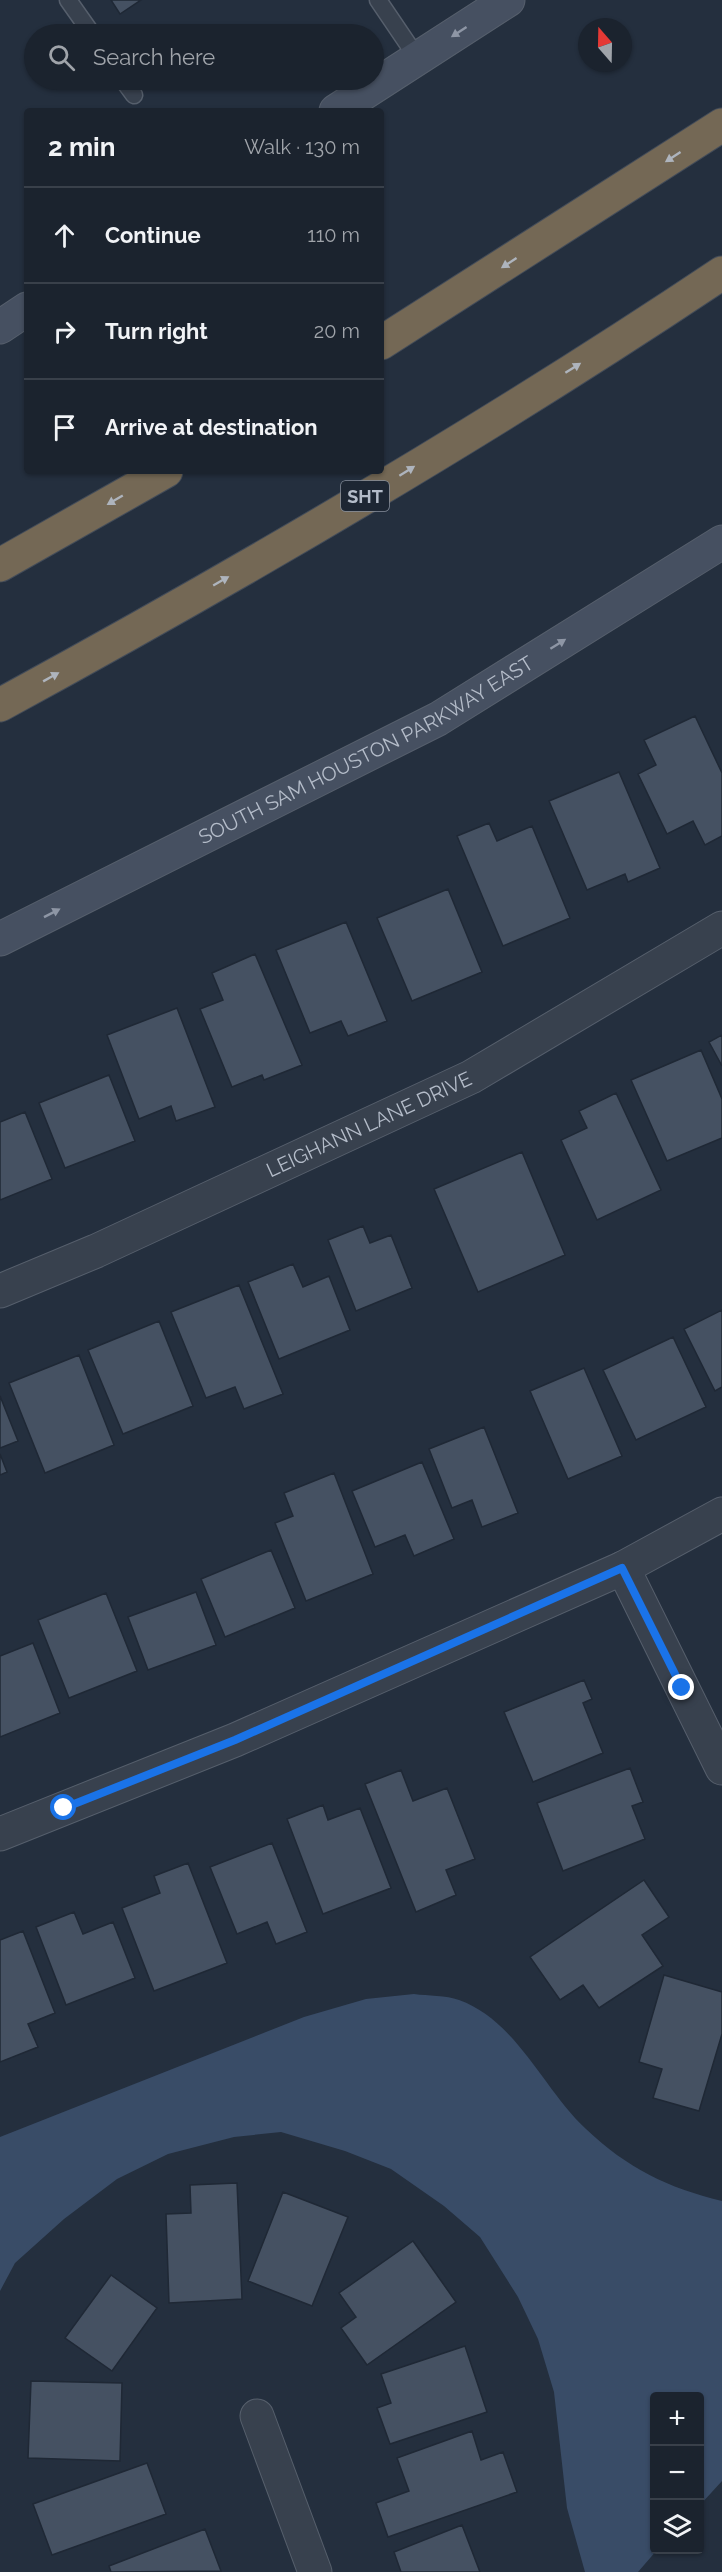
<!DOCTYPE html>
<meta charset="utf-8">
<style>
:root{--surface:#1b232e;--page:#242b36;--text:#f1f3f6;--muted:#a0a4aa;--line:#39404a}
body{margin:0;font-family:Raleway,sans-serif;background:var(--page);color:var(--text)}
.controls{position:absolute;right:18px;bottom:18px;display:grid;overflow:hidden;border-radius:6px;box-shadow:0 2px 4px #0004}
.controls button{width:54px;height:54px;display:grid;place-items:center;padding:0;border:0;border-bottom:2px solid var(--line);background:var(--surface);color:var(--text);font:30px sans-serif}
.compass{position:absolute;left:578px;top:18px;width:54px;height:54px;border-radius:50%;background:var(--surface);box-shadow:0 2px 4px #0004;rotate:340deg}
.stop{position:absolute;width:18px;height:18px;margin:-14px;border:4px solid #1a73e8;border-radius:50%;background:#fff}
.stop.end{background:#1a73e8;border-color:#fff;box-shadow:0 2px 6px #0008}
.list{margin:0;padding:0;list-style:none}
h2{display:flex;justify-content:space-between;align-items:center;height:78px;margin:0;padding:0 24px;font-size:26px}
h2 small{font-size:20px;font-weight:400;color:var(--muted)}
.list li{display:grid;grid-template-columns:39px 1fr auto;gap:18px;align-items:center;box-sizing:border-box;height:96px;padding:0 24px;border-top:2px solid var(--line)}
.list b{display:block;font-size:22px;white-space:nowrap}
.list em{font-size:20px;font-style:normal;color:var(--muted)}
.icon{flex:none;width:33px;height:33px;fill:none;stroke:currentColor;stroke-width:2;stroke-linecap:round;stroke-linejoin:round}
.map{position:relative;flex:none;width:722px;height:2572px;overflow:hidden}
.search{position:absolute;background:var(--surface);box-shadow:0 2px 4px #0004;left:24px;top:24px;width:360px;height:66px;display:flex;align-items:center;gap:15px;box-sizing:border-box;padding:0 21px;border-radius:33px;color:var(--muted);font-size:22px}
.panel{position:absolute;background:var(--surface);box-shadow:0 2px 4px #0004;left:24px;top:108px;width:360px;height:366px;border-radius:6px}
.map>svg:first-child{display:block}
.water{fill:#394c67}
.building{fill:#455162;stroke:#1f2835;stroke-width:1.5}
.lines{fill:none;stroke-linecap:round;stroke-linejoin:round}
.lane-casing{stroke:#565f6c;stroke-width:19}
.street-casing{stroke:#565f6c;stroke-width:35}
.secondary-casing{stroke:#565f6c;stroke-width:35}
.highway-casing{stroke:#434c59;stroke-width:35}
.lane{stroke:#38414e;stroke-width:16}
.street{stroke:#38414e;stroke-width:33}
.secondary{stroke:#465061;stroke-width:33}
.highway{stroke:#746855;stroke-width:33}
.oneway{fill:#8e96a5}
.oneway2{fill:#aeb4bd}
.route{stroke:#1a73e8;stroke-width:8}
.labels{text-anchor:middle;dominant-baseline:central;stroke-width:6;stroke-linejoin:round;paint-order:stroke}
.shield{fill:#1d2633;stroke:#878f9c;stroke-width:1.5}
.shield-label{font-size:18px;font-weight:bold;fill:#b4bcc9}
.street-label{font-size:20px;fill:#b4bcc9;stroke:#1d2633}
</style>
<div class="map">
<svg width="722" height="2572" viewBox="0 0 722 2572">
<rect width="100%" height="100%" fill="#242f3e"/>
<path class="water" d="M414,1994C428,1996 446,1995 459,2000C517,2021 543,2089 586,2129C627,2168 668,2188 722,2201V2481L700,2505V2396H654V2550H657L638,2572H585L567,2508L554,2392L538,2339L518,2297L480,2237L444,2206L391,2169L345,2151L281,2132L234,2137L168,2154L117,2179L64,2219L15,2263L0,2291V2137L304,2017L366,1999Z"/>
<path class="building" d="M111,0H141L120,14Z
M695,716L722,773V836L705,845L693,821L667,834L638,774L656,765L644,740Z
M619,772L660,868L628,882L625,874L587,890L549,801Z
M489,823L497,841L532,826L570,918L503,946L457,836Z
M448,889L482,972L412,1001L377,918Z
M346,922L387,1021L348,1036L341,1021L310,1033L276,950Z
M255,954L302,1065L264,1080L262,1075L232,1087L200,1009L223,1000L212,973Z
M177,1008L215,1107L176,1121L171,1106L139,1119L107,1035Z
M722,1035V1066L709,1042Z
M701,1050L722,1099V1138L667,1161L631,1080Z
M109,1075L135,1141L65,1168L39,1103Z
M616,1093L661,1190L597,1220L561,1140L587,1128L579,1111Z
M25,1112L52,1179L0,1200V1122Z
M522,1152L565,1255L478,1292L434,1189Z
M363,1226L370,1243L391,1235L412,1288L356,1311L328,1240Z
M293,1264L303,1287L329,1276L350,1330L279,1359L248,1282Z
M239,1285L283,1394L244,1409L235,1387L206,1398L171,1312Z
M722,1310V1387L715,1391L684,1329Z
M159,1321L193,1406L123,1434L88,1350Z
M673,1337L706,1407L636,1440L603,1370Z
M79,1355L114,1445L45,1473L9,1383Z
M584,1368L622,1456L568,1479L530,1391Z
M0,1396L18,1441L0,1448Z
M484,1427L518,1513L482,1527L472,1500L452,1508L429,1449Z
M0,1454L7,1472L0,1475Z
M422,1462L454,1539L414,1556L405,1535L375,1547L352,1491Z
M334,1473L373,1574L306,1601L275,1523L293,1516L284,1493Z
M271,1550L295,1608L225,1637L201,1579Z
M196,1592L216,1645L148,1670L128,1617Z
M106,1593L137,1671L69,1698L38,1620Z
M33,1643L60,1713L0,1737V1656Z
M584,1680L592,1699L583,1703L603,1753L533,1782L504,1712Z
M630,1768L643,1802L632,1806L645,1839L563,1871L537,1803Z
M401,1770L413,1801L447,1788L475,1859L446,1870L456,1895L416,1912L365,1784Z
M323,1805L328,1820L360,1808L391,1888L323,1914L287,1819Z
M272,1843L307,1932L276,1944L267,1922L237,1934L210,1867Z
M188,1863L227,1963L154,1991L122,1908L160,1893L154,1876Z
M644,1880L669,1917L642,1935L663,1966L599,2008L583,1985L560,2000L530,1957Z
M74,1912L83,1934L113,1922L135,1978L66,2005L36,1927Z
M23,1931L55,2013L28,2024L38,2047L0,2062V1940Z
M664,1975L722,1992V2034L699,2111L653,2098L662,2069L639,2062Z
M237,2183L242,2299L169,2303L166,2214L191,2213L190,2185Z
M283,2192L348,2217L312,2306L248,2281Z
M413,2241L456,2302L367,2365L341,2328L356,2317L339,2293Z
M111,2275L157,2308L112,2371L65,2338Z
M465,2346L487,2412L390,2444L377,2408L391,2403L381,2374Z
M31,2381L122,2383L120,2461L28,2458Z
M472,2431L481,2460L503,2452L517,2492L388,2537L376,2503L409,2491L397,2458Z
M147,2463L166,2514L52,2555L33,2504Z
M462,2525L480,2572H401L394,2552Z
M205,2529L221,2571L111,2572L109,2566Z"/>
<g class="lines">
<defs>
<path id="lane" d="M68,0L92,34
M378,0L418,59
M123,80L134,95"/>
<g id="street">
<path id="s1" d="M0,1291L96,1251L471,1077L722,928"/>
<path d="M623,1568L722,1768"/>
<path d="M0,1834L235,1740L623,1568L722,1514"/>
<path d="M257,2416L315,2572"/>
</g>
<g id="secondary">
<path d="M336,111L508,0"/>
<path d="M0,327L27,309"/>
<path id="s2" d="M0,939L438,719L722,542"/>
</g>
<path id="highway" d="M381,343L722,125
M0,565L166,471
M0,705C246,571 489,429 722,273"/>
</defs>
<use href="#lane" class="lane-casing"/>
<use href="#street" class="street-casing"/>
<use href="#secondary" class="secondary-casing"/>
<use href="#highway" class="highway-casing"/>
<use href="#lane" class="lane"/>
<use href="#street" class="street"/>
<use href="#secondary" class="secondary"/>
<use href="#highway" class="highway"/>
</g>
<defs><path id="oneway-solid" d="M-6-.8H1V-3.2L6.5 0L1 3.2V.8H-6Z" transform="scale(1.5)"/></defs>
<g class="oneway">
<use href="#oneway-solid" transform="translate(459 32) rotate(147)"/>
<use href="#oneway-solid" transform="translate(558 644) rotate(-32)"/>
<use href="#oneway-solid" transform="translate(52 913) rotate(-27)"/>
</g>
<g class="oneway2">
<use href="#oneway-solid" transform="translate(673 157) rotate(147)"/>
<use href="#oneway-solid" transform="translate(509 263) rotate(147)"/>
<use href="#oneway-solid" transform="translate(573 368) rotate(-32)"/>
<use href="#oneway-solid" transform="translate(407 471) rotate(-32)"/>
<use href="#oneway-solid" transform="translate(115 500) rotate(150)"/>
<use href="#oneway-solid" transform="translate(221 581) rotate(-30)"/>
<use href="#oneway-solid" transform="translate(51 677) rotate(-29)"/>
</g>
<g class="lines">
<path class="route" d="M64,1808L235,1740L622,1568L682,1688"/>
</g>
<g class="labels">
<rect class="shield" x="341" y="481" width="48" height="30" rx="4.5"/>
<g class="shield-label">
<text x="365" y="496">SHT</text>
</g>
<g class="street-label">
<text stroke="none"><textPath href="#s2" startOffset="412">SOUTH SAM HOUSTON PARKWAY EAST</textPath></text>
<text stroke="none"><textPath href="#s1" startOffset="405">LEIGHANN LANE DRIVE</textPath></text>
</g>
</g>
</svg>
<div class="controls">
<button>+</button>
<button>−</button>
<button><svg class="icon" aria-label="layers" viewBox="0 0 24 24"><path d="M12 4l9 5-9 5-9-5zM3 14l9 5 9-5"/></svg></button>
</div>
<svg class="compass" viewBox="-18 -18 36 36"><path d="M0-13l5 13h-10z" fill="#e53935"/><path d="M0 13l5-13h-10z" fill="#a0a4aa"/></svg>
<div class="stop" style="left:64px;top:1808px"></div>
<div class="stop end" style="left:682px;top:1688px"></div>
<div class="search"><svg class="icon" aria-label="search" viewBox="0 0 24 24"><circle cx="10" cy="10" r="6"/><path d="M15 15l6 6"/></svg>Search here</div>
<section class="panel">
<h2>2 min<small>Walk · 130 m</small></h2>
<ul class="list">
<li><svg class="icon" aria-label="ahead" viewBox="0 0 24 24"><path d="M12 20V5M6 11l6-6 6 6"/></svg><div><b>Continue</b></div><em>110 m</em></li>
<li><svg class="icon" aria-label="right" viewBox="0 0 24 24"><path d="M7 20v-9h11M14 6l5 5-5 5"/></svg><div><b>Turn right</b></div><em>20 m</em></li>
<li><svg class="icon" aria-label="arrive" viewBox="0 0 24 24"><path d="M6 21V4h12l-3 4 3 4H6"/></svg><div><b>Arrive at destination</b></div></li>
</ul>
</section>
</div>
